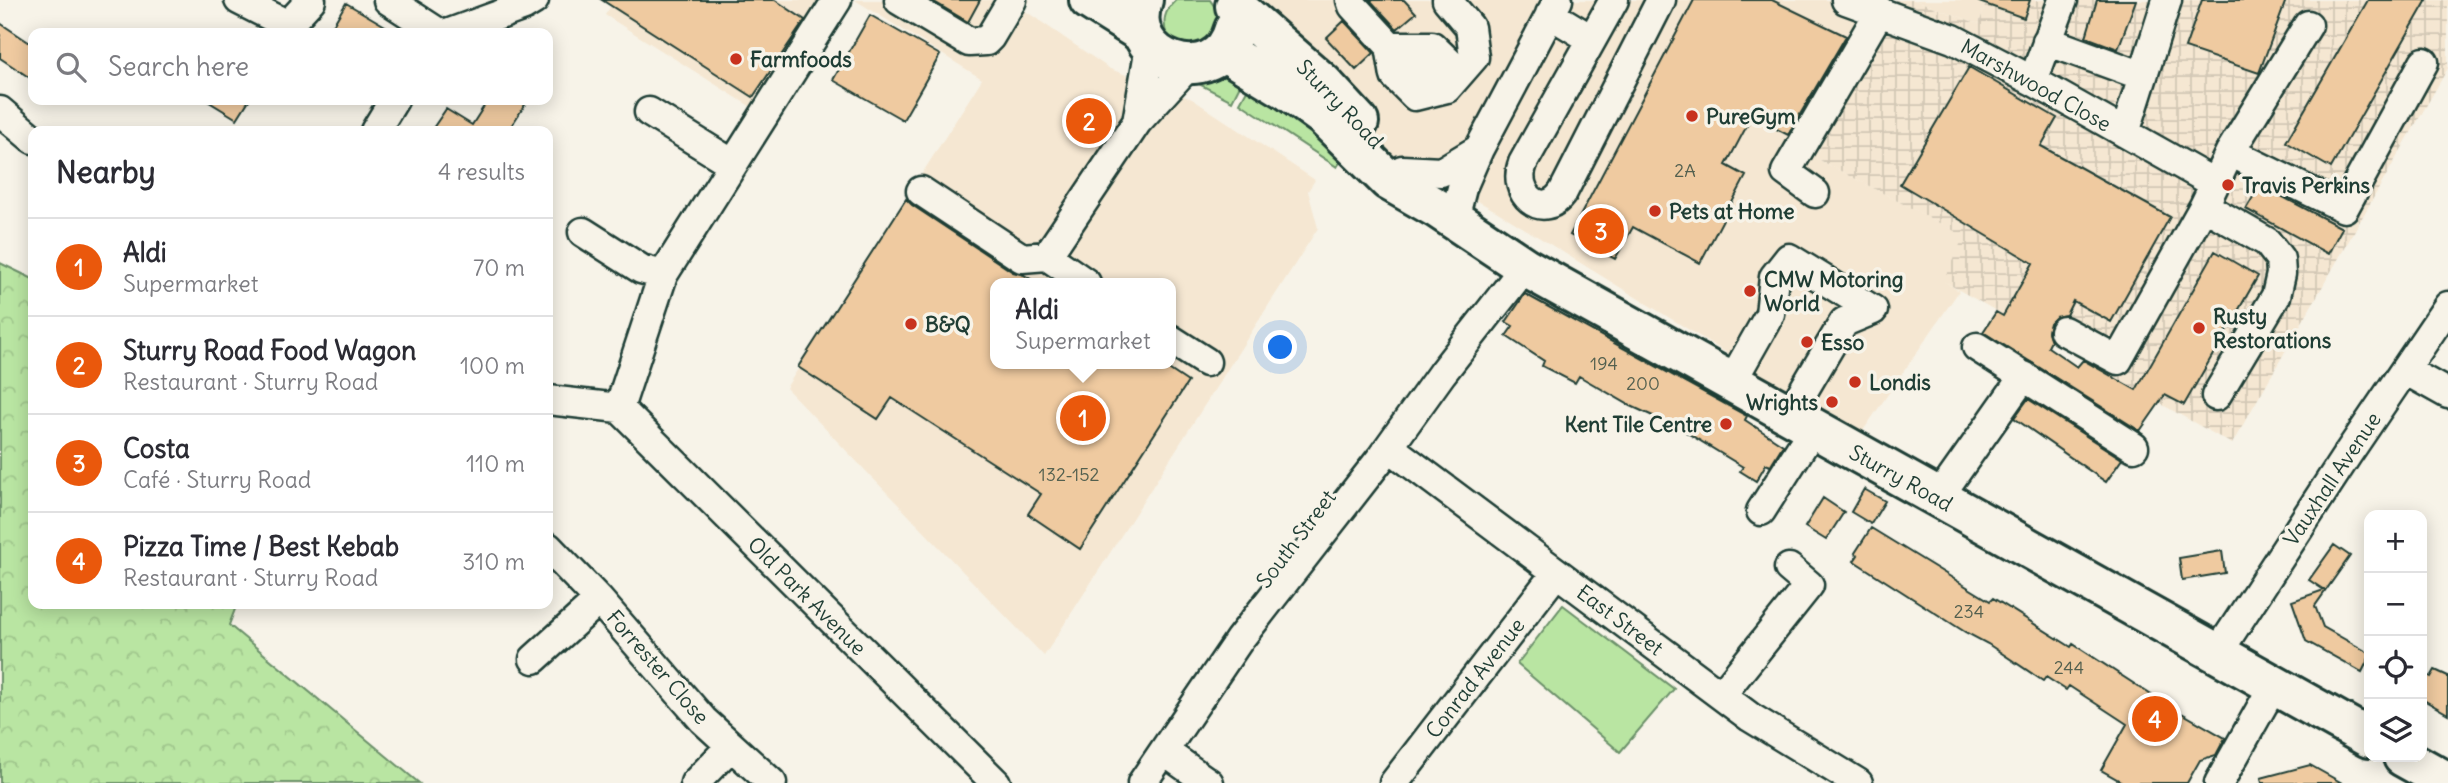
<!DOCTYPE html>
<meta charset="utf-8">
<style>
:root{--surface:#fff;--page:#f7f7f7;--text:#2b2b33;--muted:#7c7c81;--line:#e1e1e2;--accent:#ea580c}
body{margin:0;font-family:Delius,sans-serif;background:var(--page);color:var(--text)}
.controls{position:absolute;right:21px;bottom:21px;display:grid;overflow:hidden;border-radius:14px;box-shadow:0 4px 18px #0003}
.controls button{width:63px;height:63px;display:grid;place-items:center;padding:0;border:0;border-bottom:2px solid var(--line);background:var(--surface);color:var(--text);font:35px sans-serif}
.you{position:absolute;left:1281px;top:348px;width:24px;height:24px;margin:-18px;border:5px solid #fff;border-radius:50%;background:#1a73e8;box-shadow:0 0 0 10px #1a73e833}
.badge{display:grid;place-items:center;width:46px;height:46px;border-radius:50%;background:var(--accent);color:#fff;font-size:23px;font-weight:700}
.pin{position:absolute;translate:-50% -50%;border:4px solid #fff;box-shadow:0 2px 7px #0006}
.popup{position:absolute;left:990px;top:278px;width:186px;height:91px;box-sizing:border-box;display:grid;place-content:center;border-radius:14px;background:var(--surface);filter:drop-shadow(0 2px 5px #0005);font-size:23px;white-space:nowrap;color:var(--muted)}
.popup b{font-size:26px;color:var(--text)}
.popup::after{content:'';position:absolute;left:50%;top:100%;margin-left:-14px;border:14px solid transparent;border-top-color:var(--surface)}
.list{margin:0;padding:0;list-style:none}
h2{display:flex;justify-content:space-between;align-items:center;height:91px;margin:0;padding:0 28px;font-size:30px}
h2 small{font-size:23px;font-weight:400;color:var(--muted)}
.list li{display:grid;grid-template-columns:46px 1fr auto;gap:21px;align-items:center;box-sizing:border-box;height:98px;padding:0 28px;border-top:2px solid var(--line)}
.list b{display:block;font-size:26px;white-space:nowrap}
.list p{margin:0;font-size:23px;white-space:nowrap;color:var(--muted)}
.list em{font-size:23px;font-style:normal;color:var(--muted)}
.icon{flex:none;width:38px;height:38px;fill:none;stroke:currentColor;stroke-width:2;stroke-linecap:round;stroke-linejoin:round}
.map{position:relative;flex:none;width:2448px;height:783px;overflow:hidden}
.search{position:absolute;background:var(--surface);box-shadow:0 4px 18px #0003;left:28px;top:28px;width:525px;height:77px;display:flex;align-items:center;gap:18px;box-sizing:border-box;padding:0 24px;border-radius:14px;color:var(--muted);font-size:26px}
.panel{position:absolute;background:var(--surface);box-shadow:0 4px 18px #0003;left:28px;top:126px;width:525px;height:483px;border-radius:14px}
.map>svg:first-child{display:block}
.built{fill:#f5e7d2;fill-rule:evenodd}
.industrial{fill:url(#industrial-grid)}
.green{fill:#b9e5a2;stroke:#6c916b;stroke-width:2}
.forest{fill:url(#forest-crowns);stroke:#6c916b;stroke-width:2}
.building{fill:#efcaa0;stroke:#1f3d34;stroke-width:2}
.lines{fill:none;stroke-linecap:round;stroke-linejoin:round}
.minor-casing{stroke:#1f3d34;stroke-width:33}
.highway-casing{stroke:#1f3d34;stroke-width:44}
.minor{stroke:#f7f3e8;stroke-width:28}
.highway{stroke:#f7f3e8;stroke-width:38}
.poi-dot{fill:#c8321e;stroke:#f7f3e8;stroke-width:2.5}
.labels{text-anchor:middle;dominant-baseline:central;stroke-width:7;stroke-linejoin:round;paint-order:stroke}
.number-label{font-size:18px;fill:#53604f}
.poi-label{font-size:21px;font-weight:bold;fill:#1f3d34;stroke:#f7f3e8;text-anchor:start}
.street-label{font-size:21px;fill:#1f3d34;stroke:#f7f3e8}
</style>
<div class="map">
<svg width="2448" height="783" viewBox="0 0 2448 783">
<defs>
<pattern id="industrial-grid" width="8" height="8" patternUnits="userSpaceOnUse" patternTransform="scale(1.75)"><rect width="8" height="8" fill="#f5e7d2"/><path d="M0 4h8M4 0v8" fill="none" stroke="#d2c7b5"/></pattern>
<pattern id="forest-crowns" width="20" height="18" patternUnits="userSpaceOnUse" patternTransform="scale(1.75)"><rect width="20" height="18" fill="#b9e5a2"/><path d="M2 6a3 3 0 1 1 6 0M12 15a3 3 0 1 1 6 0" fill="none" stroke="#9fc58c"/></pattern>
</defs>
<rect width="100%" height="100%" fill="#f7f3e8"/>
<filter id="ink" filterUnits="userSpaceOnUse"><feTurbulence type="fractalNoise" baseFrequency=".0143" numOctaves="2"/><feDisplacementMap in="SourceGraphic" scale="14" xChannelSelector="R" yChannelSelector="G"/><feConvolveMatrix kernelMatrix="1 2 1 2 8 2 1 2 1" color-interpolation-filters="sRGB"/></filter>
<g filter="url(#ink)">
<path class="built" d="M615,0H824L756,110L605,15Z
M855,0H1030L1024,10L1110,69L1192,99L1315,180L1308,191L1318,228L1044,656L786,388L982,79ZM996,283H1170V364H996Z
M1233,0H1880L1816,158L1965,236L1944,281L1959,291L1860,435L1496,211L1386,151L1322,82Z
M1915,0H1987L1979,24Z"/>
<path class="industrial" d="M1880,0H1915L1979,24L1987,0H2448V68L2232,444L1943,281L1964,236L1816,158Z"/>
<path class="green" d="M1176,0H1210L1220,15L1219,33L1190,51L1167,36C1162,21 1164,11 1176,0Z
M1210,70L1246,73L1232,101L1191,80Z
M1255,75L1345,154L1337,167L1240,103Z
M1563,605L1674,689L1620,752L1517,664Z"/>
<path class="forest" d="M0,263L33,279V604H237L229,625L419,783H0Z"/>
<path class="building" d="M602,0H775L805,20L753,97Z
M931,0H980L968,22Z
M1370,0H1404L1416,13L1397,29Z
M1694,0H1772L1846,36L1788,135L1752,116L1726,165L1746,176L1700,263L1633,227L1615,259L1570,235Z
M1980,0H2030L2024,18L1979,2Z
M2097,0H2136L2118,49L2086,37Z
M2202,0H2286L2259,73L2185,48Z
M2368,0H2427L2331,168L2286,142Z
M346,3L397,33H342L332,27Z
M870,15L940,55L903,120L833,80Z
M1344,21L1374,53L1356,70L1326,38Z
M0,23L33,45V80L0,58Z
M1969,67L2057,118L2041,146L2170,217L2111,322L2073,301L2066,315L2056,317L2050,323L2048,332L2051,341L2048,347L2077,367L2083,360L2136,390L2215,251L2258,276L2184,405L2165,395L2140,431L1983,332L1996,312L2003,316L2033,263L1900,184Z
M206,100H249L237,119Z
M488,100H528L508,131H431L446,109L472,125Z
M2260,185L2342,228L2328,254L2246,209Z
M906,199L912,205L1013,272L1024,275L1037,283H996V364H1161L1188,382L1080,549L1028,514L1041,494L892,398L878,419L798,367Z
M1525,294L1747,416L1745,420L1783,445L1770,466L1766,464L1756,481L1740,471L1743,467L1679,428L1631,406L1579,376L1575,383L1542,366L1544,361L1506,336L1513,326L1506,322Z
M2028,399L2122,459L2106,482L2014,418Z
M1864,489L1885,501L1871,524L1851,512Z
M1823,498L1844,512L1826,540L1805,527Z
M1871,528L1990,601L1993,598L2071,647L2073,644L2159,700L2225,738L2216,755L2200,760L2187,783H2124L2101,770L2127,724L2069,686L2066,690L2046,677L2043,681L1988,644L1965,632L1854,561L1858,555L1855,553Z
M2334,545L2350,556L2315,606L2323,627L2369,653V658L2362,672L2306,641L2292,601L2324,590L2309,580Z
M2222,551L2225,573L2182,580L2179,558Z
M2435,670L2448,676V714L2422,699V672L2431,677Z
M2310,765L2342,783H2262L2261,778Z"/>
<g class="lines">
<defs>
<path id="minor" d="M239,0L288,25L311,0
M388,0L439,33
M837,0L663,275L619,408L996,783
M899,0L969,42L986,41L990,37L1012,0
M1351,0L1353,6L1390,46L1416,60L1447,88L1474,57L1470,27L1447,0
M1614,0L1523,163C1511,193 1543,222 1563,192L1661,0
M1846,0L1953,39L2033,81L2214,183
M1550,14L1591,39
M450,33L524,6L534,0
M2047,41L2143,76
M2033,81L2063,0
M1447,88L1415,96L1395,76L1390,46H1432L1460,73
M0,111L33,139
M649,112L733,164
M1137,122L1150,46
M375,131L394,100
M2125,133L2167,0
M2230,152L2344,208L2424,62
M1402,170L1441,172L1479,149
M921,191L1022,258L1047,256L1086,283
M1815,193L1786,172L1880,11
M2204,206L2267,242L2280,259L2281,274L2276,296L2216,396
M1454,219L1462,188L1479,149L1558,0
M583,232L641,269L663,275
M1047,256L1137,122L1189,65
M2064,331L2118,360L2204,206L2230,152L2308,25
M1170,339L1206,362
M1977,347L2134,447
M2405,370L2448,394
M1731,383L1770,314L1774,277L1789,258L1873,310L1844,322L1789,415
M548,400L619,408
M1389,447L1750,717L1858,783
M1938,498L2024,376
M1761,511L1813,429
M548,547L599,600L703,720L772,783
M2217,654L2347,455L2448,306
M534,659L599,600
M1721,695L1809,585L1789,568
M1165,752L1209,783
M695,783L731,746
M1142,783L1239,640L1381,458L1442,373L1525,267
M1394,783L1556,573
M2219,783L2274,685"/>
<path id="highway" d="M1089,0L1143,34
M1143,0C1120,61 1217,93 1234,29
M1235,6L1322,82L1359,122
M1223,51L1287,90L1324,117L1389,181L1438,209L1525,267L2369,738
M2403,757L2448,782"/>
</defs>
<use href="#minor" class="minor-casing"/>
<use href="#highway" class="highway-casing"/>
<use href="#minor" class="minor"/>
<use href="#highway" class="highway"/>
</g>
</g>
<g class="poi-dot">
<circle cx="736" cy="59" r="7"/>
<circle cx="1692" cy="116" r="7"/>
<circle cx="2228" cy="185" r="7"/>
<circle cx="1655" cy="211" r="7"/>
<circle cx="1750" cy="291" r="7"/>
<circle cx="911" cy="324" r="7"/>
<circle cx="2199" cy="328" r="7"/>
<circle cx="1807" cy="342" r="7"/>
<circle cx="1855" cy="382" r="7"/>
<circle cx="1832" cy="402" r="7"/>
<circle cx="1726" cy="424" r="7"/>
</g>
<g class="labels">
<g class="number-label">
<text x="1685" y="170">2A</text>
<text x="1604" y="363">194</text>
<text x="1643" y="383">200</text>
<text x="1069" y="474">132-152</text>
<text x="1969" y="611">234</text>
<text x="2069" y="667">244</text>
</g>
<g class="poi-label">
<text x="750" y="59">Farmfoods</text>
<text x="1706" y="116">PureGym</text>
<text x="2242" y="185">Travis Perkins</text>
<text x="1669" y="211">Pets at Home</text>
<text x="1764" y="279">CMW Motoring<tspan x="1764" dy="24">World</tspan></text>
<text x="2213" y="316">Rusty<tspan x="2213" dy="24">Restorations</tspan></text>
<text x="925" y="324">B&amp;Q</text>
<text x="1821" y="342">Esso</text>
<text x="1869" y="382">Londis</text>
<text x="1818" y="402" text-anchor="end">Wrights</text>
<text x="1712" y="424" text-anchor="end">Kent Tile Centre</text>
</g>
<g class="street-label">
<text transform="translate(2036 85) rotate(29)">Marshwood Close</text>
<text transform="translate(1340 104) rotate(46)">Sturry Road</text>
<text transform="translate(1901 478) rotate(29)">Sturry Road</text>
<text transform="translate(2332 479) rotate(-56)">Vauxhall Avenue</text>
<text transform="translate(1296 539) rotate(-53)">South Street</text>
<text transform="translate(807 596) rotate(45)">Old Park Avenue</text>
<text transform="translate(1620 620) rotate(37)">East Street</text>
<text transform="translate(658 667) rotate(49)">Forrester Close</text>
<text transform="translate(1475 678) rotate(-52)">Conrad Avenue</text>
</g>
</g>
</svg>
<div class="controls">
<button>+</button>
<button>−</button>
<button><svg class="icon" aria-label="locate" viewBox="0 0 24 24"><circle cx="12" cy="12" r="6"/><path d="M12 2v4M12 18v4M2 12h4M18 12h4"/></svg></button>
<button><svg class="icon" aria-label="layers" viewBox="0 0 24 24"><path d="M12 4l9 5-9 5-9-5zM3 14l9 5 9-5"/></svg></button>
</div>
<div class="you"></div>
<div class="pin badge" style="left:1083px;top:418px">1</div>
<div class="popup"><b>Aldi</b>Supermarket</div>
<div class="pin badge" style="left:1089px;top:121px">2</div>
<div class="pin badge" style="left:1601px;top:231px">3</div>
<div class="pin badge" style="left:2155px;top:719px">4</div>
<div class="search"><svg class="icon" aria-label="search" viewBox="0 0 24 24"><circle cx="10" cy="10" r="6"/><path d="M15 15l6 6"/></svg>Search here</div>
<section class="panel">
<h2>Nearby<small>4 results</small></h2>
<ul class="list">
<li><span class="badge">1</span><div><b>Aldi</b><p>Supermarket</p></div><em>70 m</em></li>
<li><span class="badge">2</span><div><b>Sturry Road Food Wagon</b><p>Restaurant · Sturry Road</p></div><em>100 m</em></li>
<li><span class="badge">3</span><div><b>Costa</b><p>Café · Sturry Road</p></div><em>110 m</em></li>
<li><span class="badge">4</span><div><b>Pizza Time / Best Kebab</b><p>Restaurant · Sturry Road</p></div><em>310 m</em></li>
</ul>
</section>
</div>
